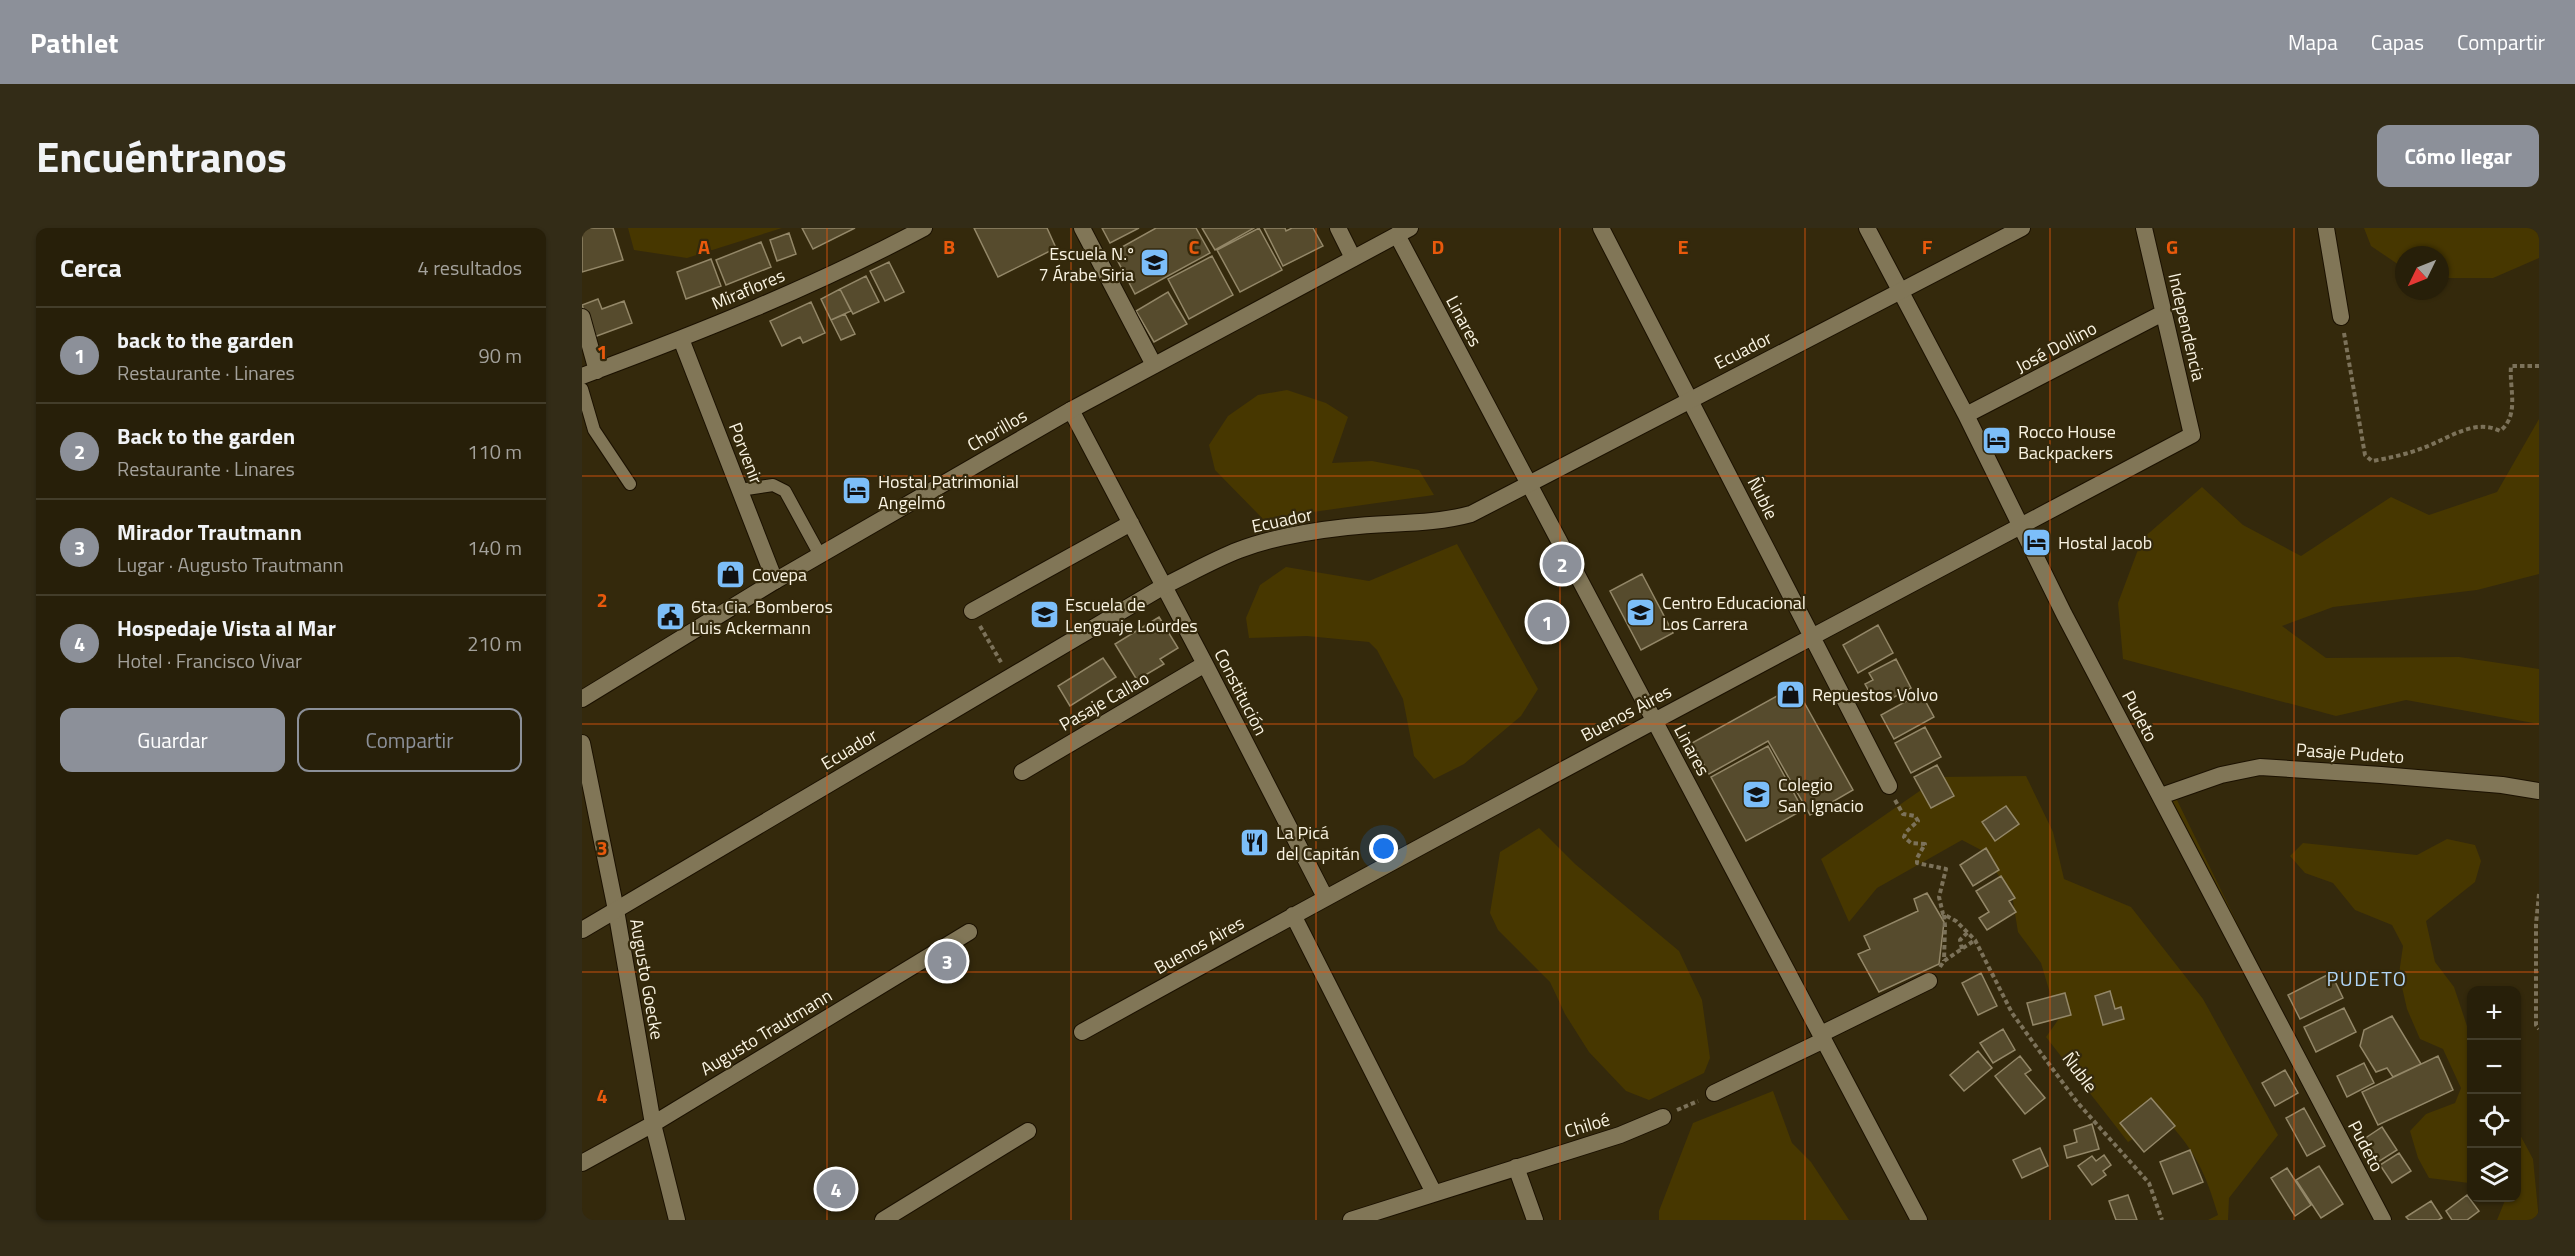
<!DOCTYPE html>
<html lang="es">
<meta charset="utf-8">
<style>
:root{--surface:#271f09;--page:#332c17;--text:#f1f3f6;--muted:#a4a29c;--line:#433d2a;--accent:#8c9099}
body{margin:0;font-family:"Titillium Web",sans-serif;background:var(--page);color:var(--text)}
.controls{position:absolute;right:18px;bottom:18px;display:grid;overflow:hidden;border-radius:12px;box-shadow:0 2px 4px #0004}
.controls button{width:54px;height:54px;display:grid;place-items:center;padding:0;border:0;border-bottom:2px solid var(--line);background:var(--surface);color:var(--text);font:30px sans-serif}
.compass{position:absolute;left:1813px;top:18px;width:54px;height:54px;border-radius:50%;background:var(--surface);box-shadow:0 2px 4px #0004;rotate:227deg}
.you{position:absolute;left:802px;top:621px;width:21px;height:21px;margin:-15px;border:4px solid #fff;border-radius:50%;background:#1a73e8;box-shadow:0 0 0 9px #1a73e833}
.badge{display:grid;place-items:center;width:39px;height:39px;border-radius:50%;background:var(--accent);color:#fff;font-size:20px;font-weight:700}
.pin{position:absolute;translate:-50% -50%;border:3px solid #fff;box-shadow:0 2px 6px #0006}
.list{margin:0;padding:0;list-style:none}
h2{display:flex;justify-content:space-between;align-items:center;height:78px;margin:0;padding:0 24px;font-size:26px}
h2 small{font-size:20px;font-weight:400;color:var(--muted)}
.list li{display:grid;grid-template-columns:39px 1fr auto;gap:18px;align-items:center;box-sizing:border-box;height:96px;padding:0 24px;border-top:2px solid var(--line)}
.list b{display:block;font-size:22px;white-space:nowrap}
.list p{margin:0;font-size:20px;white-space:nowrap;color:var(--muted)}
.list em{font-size:20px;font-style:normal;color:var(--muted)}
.actions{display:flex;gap:12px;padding:18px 24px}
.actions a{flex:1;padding:14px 0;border:2px solid var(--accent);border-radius:12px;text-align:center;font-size:21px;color:var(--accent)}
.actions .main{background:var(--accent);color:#fff}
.icon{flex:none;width:33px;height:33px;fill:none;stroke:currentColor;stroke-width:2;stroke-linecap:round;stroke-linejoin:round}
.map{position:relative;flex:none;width:1957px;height:992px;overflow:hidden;border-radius:12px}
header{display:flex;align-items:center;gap:36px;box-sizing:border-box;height:84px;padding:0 30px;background:var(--accent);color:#fff}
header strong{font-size:28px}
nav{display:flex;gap:33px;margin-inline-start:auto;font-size:21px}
.intro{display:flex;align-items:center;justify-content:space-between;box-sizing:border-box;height:144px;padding:0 36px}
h1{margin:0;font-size:42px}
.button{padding:15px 27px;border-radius:12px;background:var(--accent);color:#fff;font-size:21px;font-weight:700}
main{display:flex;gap:36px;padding:0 36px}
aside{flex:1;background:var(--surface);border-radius:12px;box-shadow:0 2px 4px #0004}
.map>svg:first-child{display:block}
.green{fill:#473700}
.building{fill:#564b2d;stroke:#938768;stroke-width:1.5}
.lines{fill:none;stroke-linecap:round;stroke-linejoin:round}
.service-casing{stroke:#1b1100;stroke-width:14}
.minor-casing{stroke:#1b1100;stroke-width:18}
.tertiary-casing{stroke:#1b1100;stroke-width:18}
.path{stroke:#7c725a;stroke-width:4;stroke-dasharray:4.5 3;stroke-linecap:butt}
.service{stroke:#817657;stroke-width:12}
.minor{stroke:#817657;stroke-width:16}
.tertiary{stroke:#817657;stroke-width:16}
.grid{fill:none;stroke:#e8590c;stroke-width:1.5;stroke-opacity:0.55}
.labels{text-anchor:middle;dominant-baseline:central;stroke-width:4.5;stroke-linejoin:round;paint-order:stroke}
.poi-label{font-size:18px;fill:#faf4e3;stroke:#34290c;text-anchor:start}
.street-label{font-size:18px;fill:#faf4e3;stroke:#34290c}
.neighbourhood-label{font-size:20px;letter-spacing:1.5px;fill:#b2d6f7;stroke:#34290c}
.grid-label{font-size:20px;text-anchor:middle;font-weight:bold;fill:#e8590c;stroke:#34290c;stroke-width:4.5;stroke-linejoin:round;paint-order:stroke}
</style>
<header>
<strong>Pathlet</strong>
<nav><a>Mapa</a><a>Capas</a><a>Compartir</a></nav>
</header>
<div class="intro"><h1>Encuéntranos</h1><a class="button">Cómo llegar</a></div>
<main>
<aside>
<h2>Cerca<small>4 resultados</small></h2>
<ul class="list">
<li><span class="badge">1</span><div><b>back to the garden</b><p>Restaurante · Linares</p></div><em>90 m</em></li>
<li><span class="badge">2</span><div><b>Back to the garden</b><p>Restaurante · Linares</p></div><em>110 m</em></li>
<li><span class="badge">3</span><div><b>Mirador Trautmann</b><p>Lugar · Augusto Trautmann</p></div><em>140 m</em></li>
<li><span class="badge">4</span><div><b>Hospedaje Vista al Mar</b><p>Hotel · Francisco Vivar</p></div><em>210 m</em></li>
</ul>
<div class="actions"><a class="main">Guardar</a><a>Compartir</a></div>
</aside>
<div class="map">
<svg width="1957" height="992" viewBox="0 0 1957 992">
<rect width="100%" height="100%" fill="#34290c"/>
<path class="green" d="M46,0H200L105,30L52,22Z
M1782,0H1957V30L1911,50H1865L1858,48V27H1822V39H1820L1789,18Z
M705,162L744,175L766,189L750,235L790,233L837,242L852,267L681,291L633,242L627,217L646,188L676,167Z
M1957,191V346L1895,362L1751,379L1700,398L1744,430L1877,429L1957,441V496L1824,472L1754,488L1541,431L1536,375L1560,311L1620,259L1661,297L1719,328L1809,269L1847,287L1915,264Z
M875,316L956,461L939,488L882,536L852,551L832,528L821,471L795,422L787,414L725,408L667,410L664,390L678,357L704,339L787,353Z
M1444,548L1471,604L1482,651L1549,679L1621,771L1696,907L1647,970L1646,992H1626L1636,987C1624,946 1613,922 1583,891L1546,914L1464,809L1476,792L1459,735L1436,704L1430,667L1399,622L1380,612L1295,660L1267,694L1239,631L1358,549Z
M1594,570L1660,705L1665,721L1587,571Z
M957,600L993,636L1097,723L1120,772L1128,830L1122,845L1067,872L1044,863L1007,824L983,786L968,754L916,702L908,685L918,624Z
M1865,611L1893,617L1899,633L1893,654L1844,693L1853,734L1872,759L1889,810L1890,954L1887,955L1847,950L1836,930L1828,903L1844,886L1873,875L1879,860L1861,821L1838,811L1825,781L1817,746L1821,718L1810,697L1773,682L1751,655L1723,645L1708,628L1721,615L1835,627Z
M1191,863L1210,915L1229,934L1267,992H1077V983L1111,895Z
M1935,901L1951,931L1957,992H1915L1924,970H1934Z"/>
<path class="building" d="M0,0H31L41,32L0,44Z
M220,0H273L231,21Z
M392,0H465L474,20L416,49Z
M520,0H557L528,15Z
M574,0H614L628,25L553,66L531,24Z
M620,0H672L633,22Z
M677,0L700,42L658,64L635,22Z
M682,0H703L704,3L710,0H731L741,18L701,38Z
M207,5L214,26L195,33L188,12Z
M179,14L189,39L144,57L134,32Z
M630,28L651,67L607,91L586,51Z
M129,31L139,58L104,71L95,44Z
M307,34L322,64L303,73L288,43Z
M284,48L297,74L271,86L258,61Z
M258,61L269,83L249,92L239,71Z
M586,64L605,96L572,114L554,83Z
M16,71L20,81L42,73L50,95L12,109L0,77Z
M229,74L243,105L221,115L218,109L200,118L188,93Z
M263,86L273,106L259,112L249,92Z
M1060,346L1091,405L1059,422L1028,363Z
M577,389L596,420L578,431L582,436L555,452L533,416Z
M1296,397L1311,425L1276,445L1261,417Z
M521,430L534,449L488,478L476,458Z
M1314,431L1329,460L1303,474L1300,468L1292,472L1283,456L1291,452L1287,445Z
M1213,458L1271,562L1228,587L1186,513L1127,546L1110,515Z
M1339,465L1352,489L1312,511L1299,487Z
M1343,499L1359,529L1329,545L1313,515Z
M1186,518L1221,582L1164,613L1129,549Z
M1355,537L1372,568L1349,580L1332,549Z
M1424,578L1437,596L1413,613L1400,594Z
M1404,620L1417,642L1391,658L1378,637Z
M1419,648L1433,670L1427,673L1434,684L1405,702L1397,690L1407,684L1394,663Z
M1345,665L1362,694L1357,736L1297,764L1276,726L1288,721L1282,708L1336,683L1332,671Z
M1399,745L1415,778L1396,787L1380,755Z
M1749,745L1761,770L1718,791L1706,767Z
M1528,763L1533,781L1539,779L1542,791L1521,797L1513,768Z
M1483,765L1489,787L1451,797L1445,775Z
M1762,780L1774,804L1734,824L1722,799Z
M1810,788L1839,836L1811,849L1805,840L1794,844L1778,818L1782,802Z
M1421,801L1433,822L1411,835L1398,815Z
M1396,823L1410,840L1382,863L1368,847Z
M1438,828L1449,842L1443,846L1463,870L1443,886L1413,848Z
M1856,828L1871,862L1796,897L1780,864Z
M1782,835L1792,855L1765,869L1755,848Z
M1703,842L1716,865L1693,878L1680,855Z
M1569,870L1593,898L1562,924L1538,895Z
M1722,880L1743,918L1725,928L1704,890Z
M1510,896L1517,921L1485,930L1482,918L1495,914L1492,902Z
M1800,899L1815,922L1796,934L1782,911Z
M1458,920L1466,938L1440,950L1431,932Z
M1608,922L1621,954L1591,966L1578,934Z
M1817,925L1829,943L1810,955L1798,937Z
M1522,927L1529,937L1521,943L1524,947L1510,957L1496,938L1510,928L1514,933Z
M1737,938L1761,976L1739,990L1714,952Z
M1705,940L1729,977L1713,988L1689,950Z
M1546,967L1555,992H1534L1527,973Z
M1885,967L1897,983L1885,992H1870L1864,983Z
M1849,973L1860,990L1856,992H1827L1824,989Z"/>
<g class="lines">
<defs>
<path id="service" d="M0,161L12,202L48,256
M158,262L191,257L203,263L238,327"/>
<path id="minor" d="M500,0L572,137
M756,0L771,30
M1019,0L1307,558
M1285,0L1384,187L1482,386L1801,992
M1744,0L1759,89
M815,7L1337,992
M0,89L15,143
M99,111L193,353
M0,148C116,105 232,59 342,0
M489,182L623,436L743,669
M1384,187L1581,85
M390,383L549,295
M0,515L34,682L71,896L95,992
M440,544L623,436
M1579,568L1639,547L1678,539L1799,547L1920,557L1957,563
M711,687L852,965
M500,804C868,600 1239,404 1610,207L1562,0
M1239,806L1347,753
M1132,865L1242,812
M0,935L71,896L387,704
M934,939L953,992
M301,992L446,903
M769,992L1038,907L1081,889"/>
<path id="tertiary" d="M0,471L193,353L489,182L828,0
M0,702L582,358C607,346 631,332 657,322C691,309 729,303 765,299C807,294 849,297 889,286L1440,0"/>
</defs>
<use href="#service" class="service-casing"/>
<use href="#minor" class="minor-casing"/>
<use href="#tertiary" class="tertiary-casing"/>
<path class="path" d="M1762,105L1783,227L1790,233C1808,230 1825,226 1841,220C1866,211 1892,190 1918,203C1938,187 1927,161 1929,138H1957
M398,398L420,436
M1313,572L1321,586L1333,588L1336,593L1324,604L1322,609L1329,615L1343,616L1335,630V635L1364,641L1357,669L1361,686L1374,693L1393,712L1430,785L1453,817L1495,874L1567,955L1580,992
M1957,666L1954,696V797L1957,801
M1362,687L1363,698L1362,733
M1380,721L1378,712L1386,704
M1358,739L1362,733L1393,712
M1095,882L1116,873"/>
<use href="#service" class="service"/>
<use href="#minor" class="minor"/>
<use href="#tertiary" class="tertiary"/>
</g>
<path class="grid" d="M245,0V992M489,0V992M734,0V992M978,0V992M1223,0V992M1468,0V992M1712,0V992M0,248H1957M0,496H1957M0,744H1957"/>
<defs>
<symbol id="school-square" viewBox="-11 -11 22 22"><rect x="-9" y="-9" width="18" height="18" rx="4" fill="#7cbef9" stroke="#34290c"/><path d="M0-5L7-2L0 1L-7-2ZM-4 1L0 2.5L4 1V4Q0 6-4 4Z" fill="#111"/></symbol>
<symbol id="hotel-square" viewBox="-11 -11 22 22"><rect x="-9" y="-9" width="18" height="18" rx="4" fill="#7cbef9" stroke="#34290c"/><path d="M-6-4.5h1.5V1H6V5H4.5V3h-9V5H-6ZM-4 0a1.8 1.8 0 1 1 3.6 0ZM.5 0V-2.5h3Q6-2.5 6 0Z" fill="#111"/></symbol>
<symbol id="shop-square" viewBox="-11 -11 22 22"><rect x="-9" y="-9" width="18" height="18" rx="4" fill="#7cbef9" stroke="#34290c"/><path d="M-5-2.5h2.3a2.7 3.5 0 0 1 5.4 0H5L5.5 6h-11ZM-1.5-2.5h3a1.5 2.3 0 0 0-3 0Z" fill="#111"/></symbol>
<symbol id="civic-square" viewBox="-11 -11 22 22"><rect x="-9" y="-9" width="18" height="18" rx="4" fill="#7cbef9" stroke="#34290c"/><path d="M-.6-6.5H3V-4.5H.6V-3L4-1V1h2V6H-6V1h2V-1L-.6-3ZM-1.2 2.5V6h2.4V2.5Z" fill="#111"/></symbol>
<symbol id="restaurant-square" viewBox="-11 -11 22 22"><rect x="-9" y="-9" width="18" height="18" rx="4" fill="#7cbef9" stroke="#34290c"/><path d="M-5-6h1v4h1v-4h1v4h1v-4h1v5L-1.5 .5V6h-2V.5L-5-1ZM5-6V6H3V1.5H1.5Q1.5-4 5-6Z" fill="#111"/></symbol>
</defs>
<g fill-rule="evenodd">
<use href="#school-square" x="556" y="18" width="33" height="33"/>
<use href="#hotel-square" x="1398" y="196" width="33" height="33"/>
<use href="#hotel-square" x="258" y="246" width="33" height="33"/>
<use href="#hotel-square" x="1438" y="298" width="33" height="33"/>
<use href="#shop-square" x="132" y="330" width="33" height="33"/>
<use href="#school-square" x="1042" y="368" width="33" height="33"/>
<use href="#school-square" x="446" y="370" width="33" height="33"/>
<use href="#civic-square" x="72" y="372" width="33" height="33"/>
<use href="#shop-square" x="1192" y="450" width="33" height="33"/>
<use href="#school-square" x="1158" y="550" width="33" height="33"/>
<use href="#restaurant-square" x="656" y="598" width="33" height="33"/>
</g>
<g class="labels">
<g class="poi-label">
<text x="552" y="25" text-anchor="end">Escuela N.º<tspan x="552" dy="21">7 Árabe Siria</tspan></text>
<text x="1436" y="203">Rocco House<tspan x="1436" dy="21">Backpackers</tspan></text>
<text x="296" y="253">Hostal Patrimonial<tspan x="296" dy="21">Angelmó</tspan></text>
<text x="1476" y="314">Hostal Jacob</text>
<text x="170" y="346">Covepa</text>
<text x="1080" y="374">Centro Educacional<tspan x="1080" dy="21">Los Carrera</tspan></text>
<text x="483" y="376">Escuela de<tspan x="483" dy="21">Lenguaje Lourdes</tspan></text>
<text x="109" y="378">6ta. Cia. Bomberos<tspan x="109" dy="21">Luis Ackermann</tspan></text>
<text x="1230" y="466">Repuestos Volvo</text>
<text x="1196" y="556">Colegio<tspan x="1196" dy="21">San Ignacio</tspan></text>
<text x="694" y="604">La Picá<tspan x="694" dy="21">del Capitán</tspan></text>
</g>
<g class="street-label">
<text transform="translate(166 61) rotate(-23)">Miraflores</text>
<text transform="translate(882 93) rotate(62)">Linares</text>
<text transform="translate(1605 99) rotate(77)">Independencia</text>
<text transform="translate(1474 119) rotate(-28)">José Dollino</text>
<text transform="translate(1161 122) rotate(-27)">Ecuador</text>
<text transform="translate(415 202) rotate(-30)">Chorillos</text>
<text transform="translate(164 225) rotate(69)">Porvenir</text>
<text transform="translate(1181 270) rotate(63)">Ñuble</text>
<text transform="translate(700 292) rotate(-12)">Ecuador</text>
<text transform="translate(659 464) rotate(63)">Constitución</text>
<text transform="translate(522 473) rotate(-30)">Pasaje Callao</text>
<text transform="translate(1044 485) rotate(-28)">Buenos Aires</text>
<text transform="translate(1558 488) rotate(62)">Pudeto</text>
<text transform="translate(267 521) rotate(-31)">Ecuador</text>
<text transform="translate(1110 522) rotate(62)">Linares</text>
<text transform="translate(1768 525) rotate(4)">Pasaje Pudeto</text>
<text transform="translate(617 717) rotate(-29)">Buenos Aires</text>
<text transform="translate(65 751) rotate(80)">Augusto Goecke</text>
<text transform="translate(184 804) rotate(-31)">Augusto Trautmann</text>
<text transform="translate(1498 844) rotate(53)">Ñuble</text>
<text transform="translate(1005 897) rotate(-17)">Chiloé</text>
<text transform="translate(1784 918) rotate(62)">Pudeto</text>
</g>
<g class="neighbourhood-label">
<text x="1785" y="750">PUDETO</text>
</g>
</g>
<g class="grid-label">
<text x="122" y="26">A</text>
<text x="367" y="26">B</text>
<text x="612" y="26">C</text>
<text x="856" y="26">D</text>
<text x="1101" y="26">E</text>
<text x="1345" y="26">F</text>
<text x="1590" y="26">G</text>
<text x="20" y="131">1</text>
<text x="20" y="379">2</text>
<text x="20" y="627">3</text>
<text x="20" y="875">4</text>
</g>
</svg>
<div class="controls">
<button>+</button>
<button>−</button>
<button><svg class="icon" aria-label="locate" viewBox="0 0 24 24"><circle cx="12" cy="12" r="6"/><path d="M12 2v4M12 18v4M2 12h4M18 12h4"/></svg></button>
<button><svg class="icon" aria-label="layers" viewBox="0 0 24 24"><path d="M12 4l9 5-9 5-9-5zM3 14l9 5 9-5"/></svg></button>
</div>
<svg class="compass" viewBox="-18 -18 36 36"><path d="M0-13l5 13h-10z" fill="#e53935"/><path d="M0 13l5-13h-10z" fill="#a4a29c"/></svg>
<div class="you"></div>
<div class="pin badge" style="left:965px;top:394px">1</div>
<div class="pin badge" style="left:980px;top:336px">2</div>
<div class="pin badge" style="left:365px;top:733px">3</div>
<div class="pin badge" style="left:254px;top:961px">4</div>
</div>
</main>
